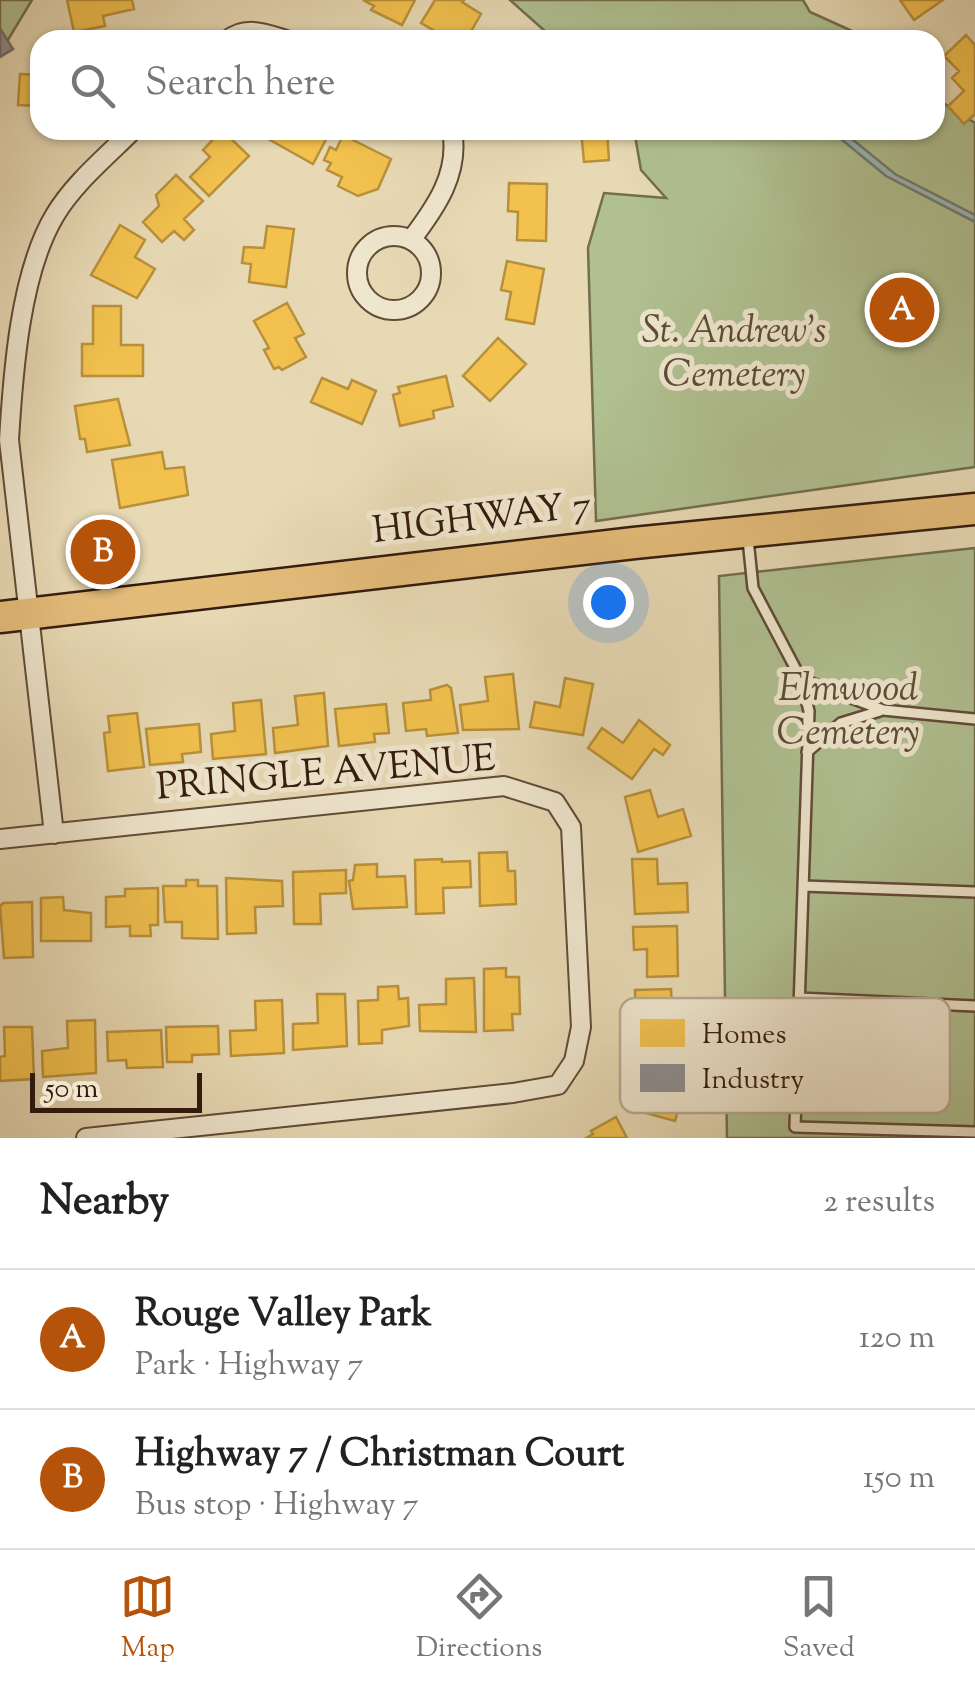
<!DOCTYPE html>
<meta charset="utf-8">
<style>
:root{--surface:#fff;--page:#f6f6f6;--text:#222;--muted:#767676;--line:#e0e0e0;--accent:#b45309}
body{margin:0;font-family:"Sorts Mill Goudy",serif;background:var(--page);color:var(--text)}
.scale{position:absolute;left:30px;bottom:25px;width:172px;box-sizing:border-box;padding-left:10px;border:5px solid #341c0d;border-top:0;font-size:28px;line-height:35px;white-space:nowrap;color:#341c0d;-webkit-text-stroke:8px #efe6ce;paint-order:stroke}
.you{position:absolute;left:608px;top:602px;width:35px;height:35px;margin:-25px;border:8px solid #fff;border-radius:50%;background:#1a73e8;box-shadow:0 0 0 15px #1a73e833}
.badge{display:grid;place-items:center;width:65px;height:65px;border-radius:50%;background:var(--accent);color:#fff;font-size:32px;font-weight:700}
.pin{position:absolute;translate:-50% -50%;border:5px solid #fff;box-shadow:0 2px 10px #0006}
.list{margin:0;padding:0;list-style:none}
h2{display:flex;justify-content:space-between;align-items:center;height:130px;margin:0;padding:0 40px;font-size:42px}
h2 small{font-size:32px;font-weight:400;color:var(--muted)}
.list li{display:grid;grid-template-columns:65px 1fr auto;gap:30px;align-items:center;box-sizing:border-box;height:140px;padding:0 40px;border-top:2px solid var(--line)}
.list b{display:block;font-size:38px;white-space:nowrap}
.list p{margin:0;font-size:32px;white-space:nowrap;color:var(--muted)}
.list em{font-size:32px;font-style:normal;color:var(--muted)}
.icon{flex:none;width:55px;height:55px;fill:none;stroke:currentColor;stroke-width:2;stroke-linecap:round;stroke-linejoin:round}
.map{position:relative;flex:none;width:975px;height:1138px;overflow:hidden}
.search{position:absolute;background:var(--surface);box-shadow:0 2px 8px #0004;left:30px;right:30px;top:30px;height:110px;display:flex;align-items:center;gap:25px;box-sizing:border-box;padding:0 35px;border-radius:30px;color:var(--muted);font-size:38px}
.sheet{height:410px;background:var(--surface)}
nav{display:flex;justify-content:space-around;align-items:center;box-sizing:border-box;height:140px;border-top:2px solid var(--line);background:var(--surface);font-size:28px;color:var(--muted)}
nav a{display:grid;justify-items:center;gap:5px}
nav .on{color:var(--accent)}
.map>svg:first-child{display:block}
.green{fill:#b0c091;stroke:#726e4f;stroke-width:2.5}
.water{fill:#99b9b6;stroke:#717a72;stroke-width:2.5}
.homes{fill:#f2c14e;stroke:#b9903a;stroke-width:2.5}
.industry{fill:#8d8d92;stroke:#726b6a;stroke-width:2.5}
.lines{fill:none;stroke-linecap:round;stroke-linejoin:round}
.lane-casing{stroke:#614b37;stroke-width:14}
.street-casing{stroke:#614b37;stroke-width:22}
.primary-casing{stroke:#341c0d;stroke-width:35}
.lane{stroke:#efe6ce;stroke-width:9}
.street{stroke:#efe6ce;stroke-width:18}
.primary{stroke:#e4bc7a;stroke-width:30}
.labels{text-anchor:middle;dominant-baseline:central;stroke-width:10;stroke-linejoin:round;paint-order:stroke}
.park-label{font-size:38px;font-style:italic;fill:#594d35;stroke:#efe6ce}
.street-label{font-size:38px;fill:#341c0d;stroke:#efe6ce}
.key{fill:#efe6ce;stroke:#b7a994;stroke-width:2.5}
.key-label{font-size:28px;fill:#341c0d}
</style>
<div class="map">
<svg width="975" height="1138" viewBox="0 0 975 1138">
<rect width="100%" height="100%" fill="#e7d9b4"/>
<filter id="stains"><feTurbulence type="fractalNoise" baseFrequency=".002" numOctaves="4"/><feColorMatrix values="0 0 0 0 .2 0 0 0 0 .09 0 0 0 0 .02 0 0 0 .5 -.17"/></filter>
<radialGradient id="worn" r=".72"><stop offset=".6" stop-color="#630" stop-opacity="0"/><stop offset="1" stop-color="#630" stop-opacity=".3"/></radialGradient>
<path class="green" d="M0,0H32L0,53Z
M510,0H803L810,12L872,40H555Z
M935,98L975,123V467L596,521L588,248L604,193L666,198L641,170L634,130H935Z
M975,548V1138H727L719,576Z"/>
<path class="water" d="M830,130H841L895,174L975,215V222L886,176Z"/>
<path class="homes" d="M67,0H132L134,9L103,16L105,26L74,32Z
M363,0H415L402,25L371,10L374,6Z
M435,0H464L462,2L481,14L466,40H439L430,35L433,30L421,23Z
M900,0H943L914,20Z
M966,35L975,45V114L964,124L948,106L964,91L952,78L959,71L944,56Z
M20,74L40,75V106L18,105Z
M222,130L249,156L209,196L190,177L210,157L203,150Z
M267,130H331L313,164L263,136Z
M581,130H607L609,160L584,162Z
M343,135L391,159L378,189L358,196L338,186L342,177L327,170L331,163L324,160L330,147L336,150Z
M176,175L203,201L184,219L194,230L184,240L174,231L162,242L143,222L159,206L156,195Z
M509,183L547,184L546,241L517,240L518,212L508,211Z
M120,225L145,240L135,257L155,269L137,298L91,275Z
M267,226L294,229L286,287L249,282L251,264L242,263L244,247L264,248Z
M507,261L544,269L534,324L506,319L511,292L501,290Z
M287,303L304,334L295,338L306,357L282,370L279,367L274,369L264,350L269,348L254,321Z
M93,306H121V345H143V376H82V344H93Z
M498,338L526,364L490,401L463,376Z
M446,376L453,406L433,411L434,418L400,426L393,395L400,393L398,387Z
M322,378L348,389L352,380L376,391L362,424L311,402Z
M118,399L130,445L87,452L85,439H80L75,406Z
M162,452L165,469L184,467L188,495L120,508L112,460Z
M513,674L519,729L463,730L460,705L488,701L485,677Z
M565,678L593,684L583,735L530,727L535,702L560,707Z
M447,685L451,688L458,733L427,736L426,729L406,731L403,703L431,700L430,690Z
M324,693L328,746L275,753L273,728L298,725L295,696Z
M261,700L266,754L213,759L211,734L235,731L233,703Z
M386,704L389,733L374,734L375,742L339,746L335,709Z
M137,713L144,767L108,771L104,733L110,732L108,716Z
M639,720L670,745L663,755L654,749L632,779L588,748L602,728L623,743Z
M199,724L201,752L182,754L183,762L150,765L146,729Z
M650,790L658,817L683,809L691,836L638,852L625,797Z
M507,852L508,871H515L516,904L480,906L479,853Z
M442,859V862L470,861L471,887L443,888L444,913L416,914L415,860Z
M632,859H657L658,884L687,883L688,912L635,914Z
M377,864V877L405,876L407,907L353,909L349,881L353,880L355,865Z
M346,870V893L320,894L321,924H294L293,872Z
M226,878L282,881L283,906L255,907L256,933L227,934Z
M186,880H198V886H217L218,939L182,938V922H165L163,886H186Z
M158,888V925H150L151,936H130V926L106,927V897L125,896V889Z
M63,897L64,910L91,913V941H41V898Z
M32,902L33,957L4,958L0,906L3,903Z
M677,926L678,976L647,977V949L634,950L633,927Z
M506,968V977H519L520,1014H512L513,1030L484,1031V969Z
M474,978L476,1032L420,1031L419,1005L446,1004V979Z
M398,986L399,999L408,998L409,1026L382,1030V1043L359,1044L358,1001L378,1000V987Z
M671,989L673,1040L649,1041V1023L636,1024L635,990Z
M317,994H345L347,1046L293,1050V1024L318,1023Z
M282,1000L284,1053L231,1056L230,1031L256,1030L255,1001Z
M95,1020L96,1073L43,1077L42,1051L68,1048L67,1021Z
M218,1026L219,1054L192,1055V1062H167L166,1027Z
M4,1027H32L34,1079L0,1081V1057L5,1056Z
M161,1030L163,1067L127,1068L126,1060L108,1061L107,1032Z
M637,1054L661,1061L655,1086L683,1093L675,1121L624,1107Z
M616,1117L627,1138H586L593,1134L591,1131Z"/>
<path class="industry" d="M1,30L13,49L0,57V31Z"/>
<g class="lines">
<defs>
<path id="lane" d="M748,539L753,588L801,679L809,711L795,1127L975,1132
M801,679L883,710L975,719
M807,752L841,723L880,711
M803,886L975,892
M799,998L975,1006"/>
<path id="street" d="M228,40C246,25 267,34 286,40
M357 273a37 37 0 1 1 74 0a37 37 0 1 1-74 0Z
M411,240C436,207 460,173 452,130
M54,834L9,440C13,373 20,273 55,215C74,183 107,156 133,130
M0,839L504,786L555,802L571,827L581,1027L574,1061L558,1085L513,1093L86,1138"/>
<path id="primary" d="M0,617L634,543L975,509"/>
</defs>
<use href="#lane" class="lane-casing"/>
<use href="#street" class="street-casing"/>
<use href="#primary" class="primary-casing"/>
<use href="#lane" class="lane"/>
<use href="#street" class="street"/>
<use href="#primary" class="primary"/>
</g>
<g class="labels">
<g class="park-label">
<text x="734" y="333">St. Andrew's<tspan x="734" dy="44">Cemetery</tspan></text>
<text x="848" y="691">Elmwood<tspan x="848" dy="44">Cemetery</tspan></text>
</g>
<g class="street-label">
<text transform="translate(482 520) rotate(-7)">HIGHWAY 7</text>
<text transform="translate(326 775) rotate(-5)">PRINGLE AVENUE</text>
</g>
</g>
<rect x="620" y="998" width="330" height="115" rx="15" class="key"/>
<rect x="640" y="1019" width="45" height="28" fill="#f2c14e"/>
<rect x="640" y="1064" width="45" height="28" fill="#8d8d92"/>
<g class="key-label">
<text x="702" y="1043">Homes</text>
<text x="702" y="1088">Industry</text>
</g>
<rect width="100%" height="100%" filter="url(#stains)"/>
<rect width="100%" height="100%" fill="url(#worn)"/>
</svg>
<div class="scale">50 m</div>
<div class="you"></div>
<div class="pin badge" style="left:902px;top:310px">A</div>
<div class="pin badge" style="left:103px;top:552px">B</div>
<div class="search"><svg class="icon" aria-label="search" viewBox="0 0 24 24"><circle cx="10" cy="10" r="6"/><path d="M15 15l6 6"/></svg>Search here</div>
</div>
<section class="sheet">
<h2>Nearby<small>2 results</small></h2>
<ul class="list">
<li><span class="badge">A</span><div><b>Rouge Valley Park</b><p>Park · Highway 7</p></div><em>120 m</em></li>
<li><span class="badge">B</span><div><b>Highway 7 / Christman Court</b><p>Bus stop · Highway 7</p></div><em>150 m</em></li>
</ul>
</section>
<nav>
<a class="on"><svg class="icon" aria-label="map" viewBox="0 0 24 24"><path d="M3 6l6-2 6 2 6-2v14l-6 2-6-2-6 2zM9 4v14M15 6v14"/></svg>Map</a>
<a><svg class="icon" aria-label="directions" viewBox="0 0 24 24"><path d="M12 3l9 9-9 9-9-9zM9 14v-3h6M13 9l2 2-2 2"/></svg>Directions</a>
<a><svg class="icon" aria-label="saved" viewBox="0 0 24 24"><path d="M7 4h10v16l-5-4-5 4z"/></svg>Saved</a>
</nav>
